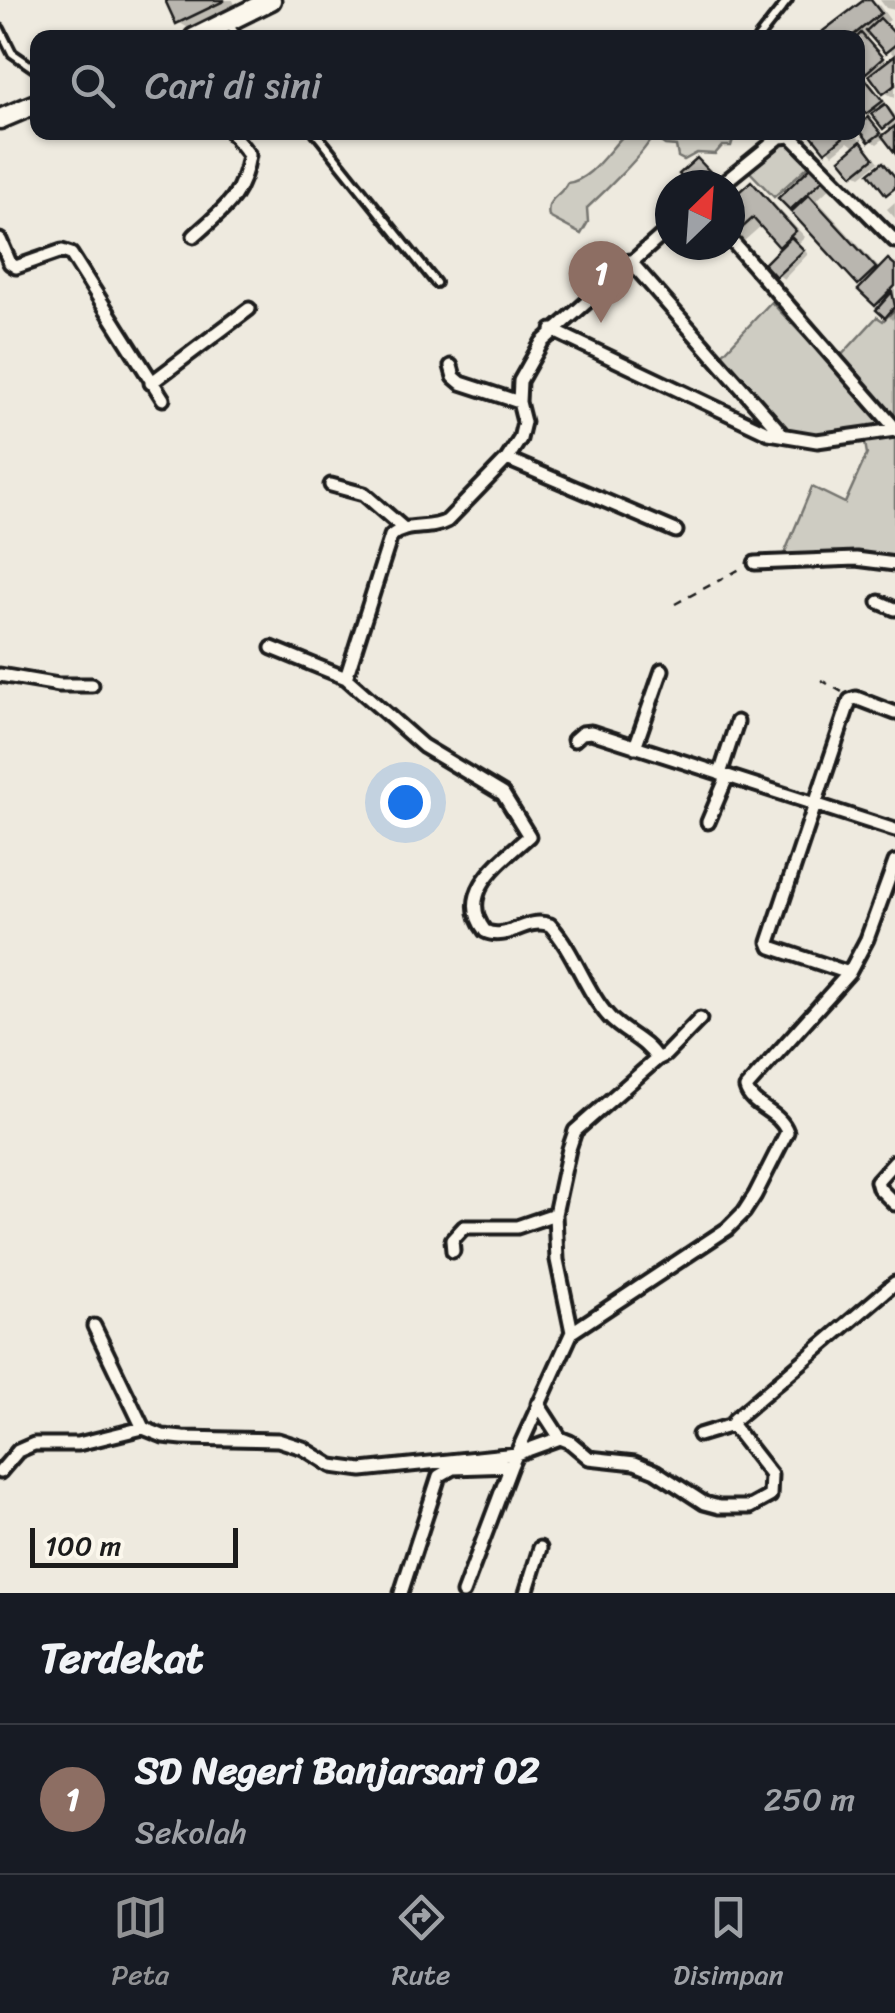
<!DOCTYPE html>
<html lang="id">
<style>
:root{--surface:#171b24;--page:#20242c;--text:#f1f3f6;--muted:#9ea1a6;--line:#363941;--accent:#919294}
body{margin:0;font-family:Sriracha,sans-serif;background:var(--page);color:var(--text)}
.compass{position:absolute;left:655px;top:170px;width:90px;height:90px;border-radius:50%;background:var(--surface);box-shadow:0 2px 8px #0004;rotate:25deg}
.scale{position:absolute;left:30px;bottom:25px;width:208px;box-sizing:border-box;padding-left:10px;border:5px solid #1c1c1c;border-top:0;font-size:28px;line-height:35px;white-space:nowrap;color:#1c1c1c;-webkit-text-stroke:8px #fbf7ec;paint-order:stroke}
.you{position:absolute;left:405px;top:802px;width:35px;height:35px;margin:-25px;border:8px solid #fff;border-radius:50%;background:#1a73e8;box-shadow:0 0 0 15px #1a73e833}
.badge{display:grid;place-items:center;width:65px;height:65px;border-radius:50%;background:var(--accent);color:#fff;font-size:32px;font-weight:700}
.pin{position:absolute;translate:-50% -82px;filter:drop-shadow(0 2px 5px #0008)}
.pin::after{content:'';position:absolute;top:52px;width:35px;height:30px;background:inherit;clip-path:polygon(0 0,100% 0,50% 100%)}
.list{margin:0;padding:0;list-style:none}
h2{display:flex;justify-content:space-between;align-items:center;height:130px;margin:0;padding:0 40px;font-size:42px}
h2 small{font-size:32px;font-weight:400;color:var(--muted)}
.list li{display:grid;grid-template-columns:65px 1fr auto;gap:30px;align-items:center;box-sizing:border-box;height:150px;padding:0 40px;border-top:2px solid var(--line)}
.list b{display:block;font-size:38px;white-space:nowrap}
.list p{margin:0;font-size:32px;white-space:nowrap;color:var(--muted)}
.list em{font-size:32px;font-style:normal;color:var(--muted)}
.icon{flex:none;width:55px;height:55px;fill:none;stroke:currentColor;stroke-width:2;stroke-linecap:round;stroke-linejoin:round}
.map{position:relative;flex:none;width:895px;height:1593px;overflow:hidden}
.search{position:absolute;background:var(--surface);box-shadow:0 2px 8px #0004;left:30px;right:30px;top:30px;height:110px;display:flex;align-items:center;gap:25px;box-sizing:border-box;padding:0 35px;border-radius:20px;color:var(--muted);font-size:38px}
.sheet{height:280px;background:var(--surface)}
nav{display:flex;justify-content:space-around;align-items:center;box-sizing:border-box;height:140px;border-top:2px solid var(--line);background:var(--surface);font-size:28px;color:var(--muted)}
nav a{display:grid;justify-items:center;gap:5px}
nav .on{color:var(--accent)}
.map>svg:first-child{display:block}
.green{fill:#ceccc2;stroke:#75746f;stroke-width:2.5}
.shadow{fill:#0003}
.building{fill:#b9b6af;stroke:#1c1c1c;stroke-width:2.5}
.lines{fill:none;stroke-linecap:round;stroke-linejoin:round}
.lane-casing{stroke:#1c1c1c;stroke-width:14}
.street-casing{stroke:#1c1c1c;stroke-width:19}
.secondary-casing{stroke:#1c1c1c;stroke-width:25}
.path{stroke:#1c1c1c;stroke-width:2.5;stroke-dasharray:8 8;stroke-linecap:butt}
.lane{stroke:#fbf7ec;stroke-width:6}
.street{stroke:#fbf7ec;stroke-width:11}
.secondary{stroke:#fbf7ec;stroke-width:18}
</style>
<div class="map">
<svg width="895" height="1593" viewBox="0 0 895 1593">
<rect width="100%" height="100%" fill="#eeeadf"/>
<filter id="ink" filterUnits="userSpaceOnUse"><feTurbulence type="fractalNoise" baseFrequency=".01" numOctaves="2"/><feDisplacementMap in="SourceGraphic" scale="20" xChannelSelector="R" yChannelSelector="G"/><feConvolveMatrix kernelMatrix="1 2 1 2 8 2 1 2 1" color-interpolation-filters="sRGB"/></filter>
<g filter="url(#ink)">
<path class="green" d="M626,133H735L731,146H722L715,154L697,153L684,160L678,157L676,146L665,145L652,136C648,150 601,195 587,208L588,222L581,234L549,217C545,197 560,198 567,183C591,181 608,150 626,133Z
M788,139L815,160L774,197L748,170L773,145Z
M771,302L857,392L839,358L877,317L883,321L895,309V558L839,560L813,570L804,563L782,559L812,487L845,503L867,454L864,437H840L825,446L788,441L764,425L759,409L716,361Z"/>
<path class="shadow" d="M167,0H233L237,9L192,30L178,22Z
M868,0L879,5L890,20L886,23L895,34V56L872,34L866,38L888,64L895,58V98L881,90L874,74L858,65L866,69L858,59V38H831Z
M880,0H895V10L886,8Z
M858,66L895,115V149L886,137L877,144L871,140L868,120L885,137L892,131L868,112L858,100Z
M812,132H846L850,138L855,134L860,140L858,142L868,148L879,162L861,176L855,173L856,148L848,142L833,154Z
M815,166L835,183L817,200L881,270L895,266V317L892,320L781,198Z
M751,184L761,190L805,237L798,244L808,254L784,279L778,275L785,247L762,225L744,241L730,231V203Z
M895,202V218L887,209Z"/>
<path class="building" d="M165,0H224V1L176,24Z
M864,0H871L881,13L850,38H828L823,31Z
M880,18L895,34V45L885,53L866,31Z
M861,33L883,58L866,73L858,63L856,38Z
M895,55V85L883,94L869,75Z
M858,70L883,101L866,114L858,104Z
M885,104L895,119L883,129L871,114Z
M868,117L881,133L869,142L858,128Z
M895,126V153L882,136Z
M809,132H844L846,135L825,152Z
M861,141L874,158L853,175L840,159Z
M697,158L716,178L708,185H689L679,174Z
M883,162L895,177V188L886,195L869,173Z
M815,163L827,176L790,210L778,198Z
M751,181L796,231L779,247L753,218L732,237L730,235V200Z
M809,195L876,268L858,285L791,212Z
M791,237L804,250L776,277L764,264Z
M888,259L895,265V286L875,306L858,290Z
M892,292L895,306L885,318L876,310Z"/>
<g class="lines">
<defs>
<path id="lane" d="M228,23L239,38
M0,29L12,53L38,71
M758,38L788,0
M315,132L436,283"/>
<path id="street" d="M721,185L780,137L791,136L895,241
M194,236C225,208 242,198 249,155L231,132
M730,239L895,428
M0,240L10,263L16,267L62,251L71,254L163,399
M630,261L783,435
M552,330L769,433L817,441L895,430
M451,366L454,377L461,383L519,402
M151,383L249,309
M507,459L676,531
M331,485L364,494L403,528
M755,563L856,559L895,564
M879,602L895,609
M272,648L346,678
M0,675L59,685H92
M574,740L582,733L591,732L895,830
M635,747L662,670
M720,774L737,722
M708,822L727,777
M849,973L771,947L769,942L850,700L856,698L895,713
M657,1059L665,1055L700,1019
M895,1161L877,1181L879,1188L895,1204
M453,1251L452,1240L464,1227H517L555,1214
M94,1326L143,1428
M572,1332L557,1260L555,1214L569,1149L575,1131L657,1059C646,1040 624,1033 610,1018C585,991 575,952 550,925C526,916 507,942 485,931C455,892 503,860 529,836L503,794L423,746L346,678L391,536C407,522 429,531 447,521L507,459L520,439L524,422L519,402L520,381L542,342L670,228
M538,1404L560,1438
M699,1435L732,1425L735,1419L895,1283
M0,1472L18,1451L34,1444H78L143,1428L163,1436L183,1438L278,1440L303,1448L332,1466L362,1470L516,1454L560,1438L570,1442L589,1458L635,1463L655,1471L704,1503L719,1507H750L770,1496L771,1475L732,1425
M401,1593L439,1476L453,1468L511,1466L572,1332L727,1229L744,1212L755,1195L787,1132C780,1111 751,1107 746,1088L849,973L867,939L895,862
M463,1593L511,1466
M526,1593L540,1548"/>
<path id="secondary" d="M194,38L271,0
M0,119L38,103"/>
</defs>
<use href="#lane" class="lane-casing"/>
<use href="#street" class="street-casing"/>
<use href="#secondary" class="secondary-casing"/>
<path class="path" d="M675,604L744,567
M821,680L842,692"/>
<use href="#lane" class="lane"/>
<use href="#street" class="street"/>
<use href="#secondary" class="secondary"/>
</g>
</g>
</svg>
<svg class="compass" viewBox="-18 -18 36 36"><path d="M0-13l5 13h-10z" fill="#e53935"/><path d="M0 13l5-13h-10z" fill="#9ea1a6"/></svg>
<div class="scale">100 m</div>
<div class="you"></div>
<div class="pin badge" style="left:601px;top:323px;background:#8d6e63">1</div>
<div class="search"><svg class="icon" aria-label="search" viewBox="0 0 24 24"><circle cx="10" cy="10" r="6"/><path d="M15 15l6 6"/></svg>Cari di sini</div>
</div>
<section class="sheet">
<h2>Terdekat<small></small></h2>
<ul class="list">
<li><span class="badge" style="background:#8d6e63">1</span><div><b>SD Negeri Banjarsari 02</b><p>Sekolah</p></div><em>250 m</em></li>
</ul>
</section>
<nav>
<a class="on"><svg class="icon" aria-label="map" viewBox="0 0 24 24"><path d="M3 6l6-2 6 2 6-2v14l-6 2-6-2-6 2zM9 4v14M15 6v14"/></svg>Peta</a>
<a><svg class="icon" aria-label="directions" viewBox="0 0 24 24"><path d="M12 3l9 9-9 9-9-9zM9 14v-3h6M13 9l2 2-2 2"/></svg>Rute</a>
<a><svg class="icon" aria-label="saved" viewBox="0 0 24 24"><path d="M7 4h10v16l-5-4-5 4z"/></svg>Disimpan</a>
</nav>
